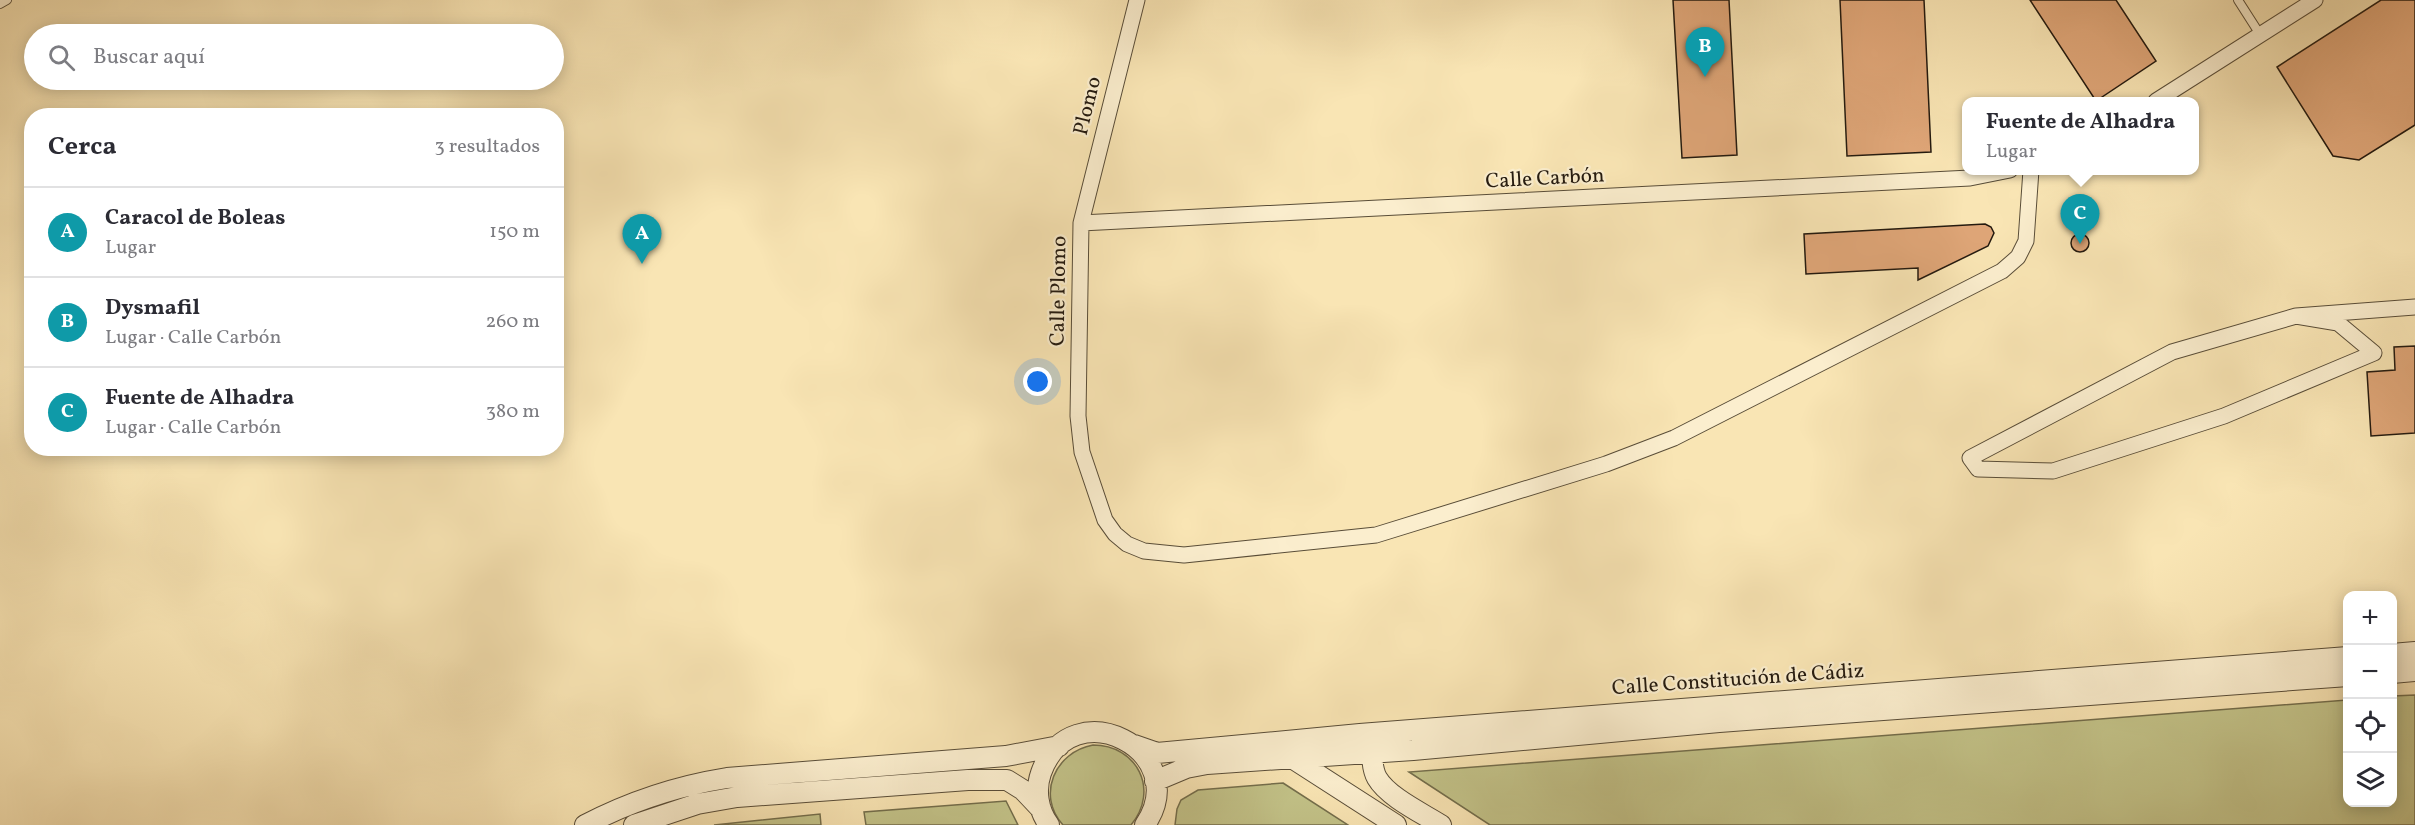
<!DOCTYPE html>
<html lang="es">
<meta charset="utf-8">
<style>
:root{--surface:#fff;--page:#f2f2f3;--text:#2b2b33;--muted:#7c7c81;--line:#e1e1e2;--accent:#8f2418}
body{margin:0;font-family:Vollkorn,serif;background:var(--page);color:var(--text)}
.controls{position:absolute;right:18px;bottom:18px;display:grid;overflow:hidden;border-radius:12px;box-shadow:0 3px 15px #0003}
.controls button{width:54px;height:54px;display:grid;place-items:center;padding:0;border:0;border-bottom:2px solid var(--line);background:var(--surface);color:var(--text);font:30px sans-serif}
.you{position:absolute;left:1038px;top:382px;width:21px;height:21px;margin:-15px;border:4px solid #fff;border-radius:50%;background:#1a73e8;box-shadow:0 0 0 9px #1a73e833}
.badge{display:grid;place-items:center;width:39px;height:39px;border-radius:50%;background:var(--accent);color:#fff;font-size:20px;font-weight:700}
.pin{position:absolute;translate:-50% -50px;filter:drop-shadow(0 2px 3px #0008)}
.pin::after{content:'';position:absolute;top:32px;width:21px;height:18px;background:inherit;clip-path:polygon(0 0,100% 0,50% 100%)}
.popup{position:absolute;left:1962px;top:97px;width:237px;height:78px;box-sizing:border-box;display:grid;place-content:center;border-radius:12px;background:var(--surface);filter:drop-shadow(0 2px 4px #0005);font-size:20px;white-space:nowrap;color:var(--muted)}
.popup b{font-size:22px;color:var(--text)}
.popup::after{content:'';position:absolute;left:50%;top:100%;margin-left:-12px;border:12px solid transparent;border-top-color:var(--surface)}
.list{margin:0;padding:0;list-style:none}
h2{display:flex;justify-content:space-between;align-items:center;height:78px;margin:0;padding:0 24px;font-size:26px}
h2 small{font-size:20px;font-weight:400;color:var(--muted)}
.list li{display:grid;grid-template-columns:39px 1fr auto;gap:18px;align-items:center;box-sizing:border-box;height:90px;padding:0 24px;border-top:2px solid var(--line)}
.list b{display:block;font-size:22px;white-space:nowrap}
.list p{margin:0;font-size:20px;white-space:nowrap;color:var(--muted)}
.list em{font-size:20px;font-style:normal;color:var(--muted)}
.icon{flex:none;width:33px;height:33px;fill:none;stroke:currentColor;stroke-width:2;stroke-linecap:round;stroke-linejoin:round}
.map{position:relative;flex:none;width:2415px;height:825px;overflow:hidden}
.search{position:absolute;background:var(--surface);box-shadow:0 3px 15px #0003;left:24px;top:24px;width:540px;height:66px;display:flex;align-items:center;gap:15px;box-sizing:border-box;padding:0 21px;border-radius:33px;color:var(--muted);font-size:22px}
.panel{position:absolute;background:var(--surface);box-shadow:0 3px 15px #0003;left:24px;top:108px;width:540px;height:348px;border-radius:24px}
.map>svg:first-child{display:block}
.green{fill:#c3c389;stroke:#746e4c;stroke-width:1.5}
.building{fill:#dea577;stroke:#241a0f;stroke-width:1.5}
.lines{fill:none;stroke-linecap:round;stroke-linejoin:round}
.service-casing{stroke:#594d38;stroke-width:10}
.minor-casing{stroke:#594d38;stroke-width:17}
.tertiary-casing{stroke:#594d38;stroke-width:22}
.service{stroke:#fbeece;stroke-width:8}
.minor{stroke:#fbeece;stroke-width:15}
.tertiary{stroke:#fbeece;stroke-width:20}
.labels{text-anchor:middle;dominant-baseline:central;stroke-width:4.5;stroke-linejoin:round;paint-order:stroke}
.street-label{font-size:21px;fill:#241a0f;stroke:#fbeece}
</style>
<div class="map">
<svg width="2415" height="825" viewBox="0 0 2415 825">
<rect width="100%" height="100%" fill="#f9e5b4"/>
<filter id="stains"><feTurbulence type="fractalNoise" baseFrequency=".00333" numOctaves="4"/><feColorMatrix values="0 0 0 0 .2 0 0 0 0 .09 0 0 0 0 .02 0 0 0 .5 -.17"/></filter>
<radialGradient id="worn" r=".72"><stop offset=".6" stop-color="#630" stop-opacity="0"/><stop offset="1" stop-color="#630" stop-opacity=".3"/></radialGradient>
<path class="green" d="M2415,695V825H1490L1409,772L2347,700L2348,802H2392L2393,696Z
M1093,745C1137,745 1160,790 1131,825H1063C1036,795 1055,752 1093,745Z
M1283,783L1348,825H1175L1177,809L1181,800L1198,790Z
M1006,801L1018,825H866L864,812Z
M820,814L821,825H714Z"/>
<path class="building" d="M1673,0H1729L1737,155L1682,158Z
M1840,0H1924L1931,152L1847,156Z
M2030,0H2116L2156,61L2096,101Z
M2381,0H2415V125L2359,160L2333,156L2277,67Z
M1985,224L1991,227L1994,233L1988,246L1918,280V268L1806,274L1804,234Z
M2071 243a9 9 0 1 1 18 0a9 9 0 1 1-18 0Z
M2415,346V433L2371,436L2367,372L2395,370L2394,347Z"/>
<g class="lines">
<defs>
<path id="service" d="M2238,0L2261,36
M0,4L7,0"/>
<path id="minor" d="M1137,0L1081,223L1078,416L1082,452L1105,520L1115,534L1127,544L1144,551L1184,555L1376,535L1606,464L1674,438L2002,271L2018,257L2026,241L2031,170
M2156,101L2315,0
M1081,223L1970,178L2010,170
M2296,316L2338,323L2374,353L2224,416L2053,471L1978,469L1970,458L2172,352L2296,316L2415,307"/>
<path id="tertiary" d="M2392,654L2415,652
M2392,673L2415,671
M1367,744C1375,755 1370,766 1377,778C1388,797 1422,813 1441,825
M1134,745L1157,753L1360,734L2348,657
M1292,758L1396,825
M1155,781L1186,768L1207,764L1413,750L1719,722L2348,676
M585,825C629,802 677,786 727,778L1006,756L1059,746
M634,825L697,804L737,797L968,780H1007L1023,790L1041,809
M1049,825C1038,810 1035,790 1041,773C1071,688 1195,751 1145,825"/>
</defs>
<use href="#service" class="service-casing"/>
<use href="#minor" class="minor-casing"/>
<use href="#tertiary" class="tertiary-casing"/>
<use href="#service" class="service"/>
<use href="#minor" class="minor"/>
<use href="#tertiary" class="tertiary"/>
</g>
<g class="labels">
<g class="street-label">
<text transform="translate(1088 106) rotate(-76)">Plomo</text>
<text transform="translate(1545 179) rotate(-3)">Calle Carbón</text>
<text transform="translate(1059 291) rotate(-89)">Calle Plomo</text>
<text transform="translate(1738 680) rotate(-4)">Calle Constitución de Cádiz</text>
</g>
</g>
<rect width="100%" height="100%" filter="url(#stains)"/>
<rect width="100%" height="100%" fill="url(#worn)"/>
</svg>
<div class="controls">
<button>+</button>
<button>−</button>
<button><svg class="icon" aria-label="locate" viewBox="0 0 24 24"><circle cx="12" cy="12" r="6"/><path d="M12 2v4M12 18v4M2 12h4M18 12h4"/></svg></button>
<button><svg class="icon" aria-label="layers" viewBox="0 0 24 24"><path d="M12 4l9 5-9 5-9-5zM3 14l9 5 9-5"/></svg></button>
</div>
<div class="you"></div>
<div class="pin badge" style="left:642px;top:264px;background:#0f9aa8">A</div>
<div class="pin badge" style="left:1705px;top:77px;background:#0f9aa8">B</div>
<div class="pin badge" style="left:2080px;top:244px;background:#0f9aa8">C</div>
<div class="popup"><b>Fuente de Alhadra</b>Lugar</div>
<div class="search"><svg class="icon" aria-label="search" viewBox="0 0 24 24"><circle cx="10" cy="10" r="6"/><path d="M15 15l6 6"/></svg>Buscar aquí</div>
<section class="panel">
<h2>Cerca<small>3 resultados</small></h2>
<ul class="list">
<li><span class="badge" style="background:#0f9aa8">A</span><div><b>Caracol de Boleas</b><p>Lugar</p></div><em>150 m</em></li>
<li><span class="badge" style="background:#0f9aa8">B</span><div><b>Dysmafil</b><p>Lugar · Calle Carbón</p></div><em>260 m</em></li>
<li><span class="badge" style="background:#0f9aa8">C</span><div><b>Fuente de Alhadra</b><p>Lugar · Calle Carbón</p></div><em>380 m</em></li>
</ul>
</section>
</div>
